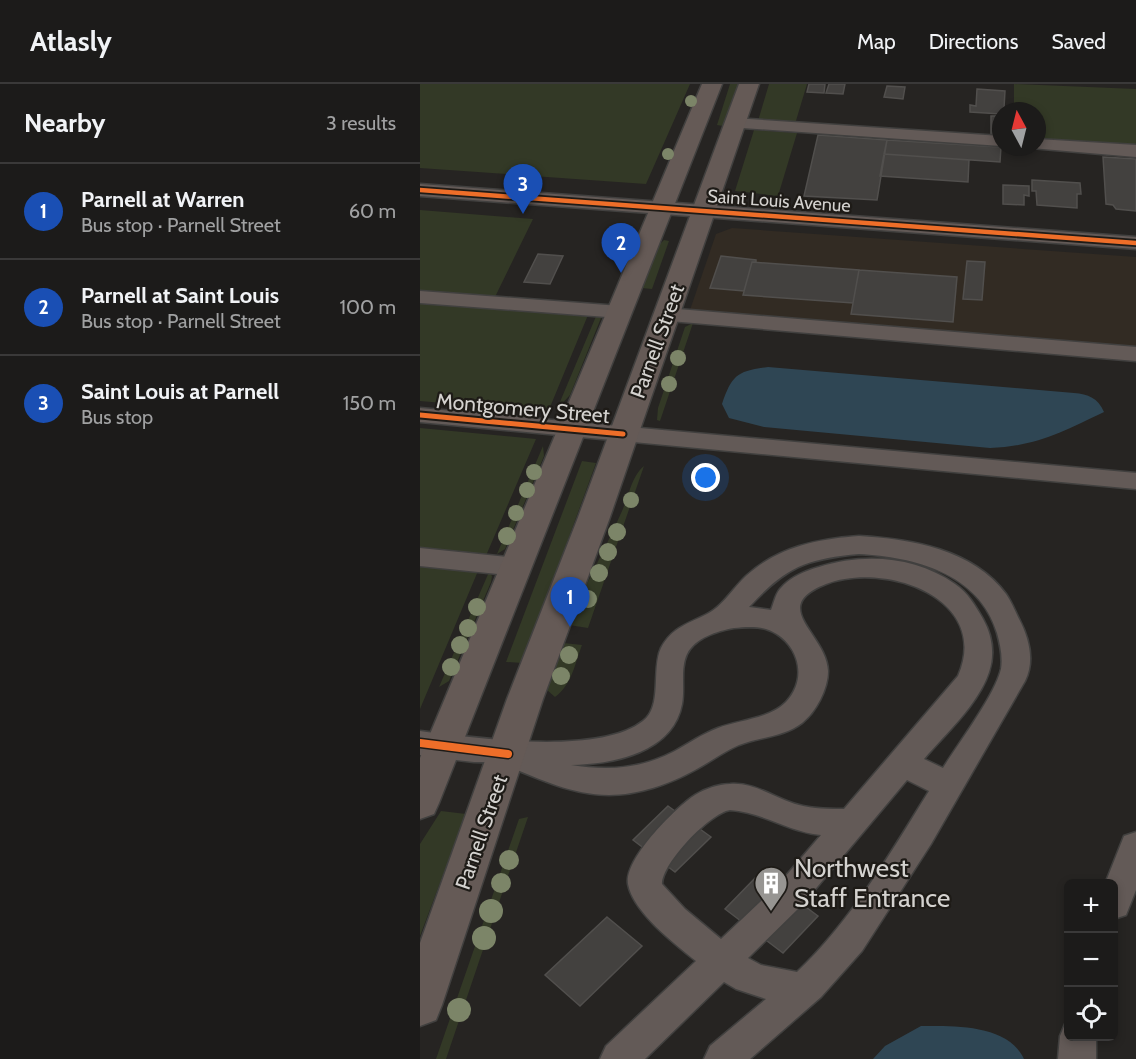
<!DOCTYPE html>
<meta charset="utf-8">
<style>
:root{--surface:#1c1b1a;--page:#292827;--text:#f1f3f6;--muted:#a0a1a2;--line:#3a3939;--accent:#d93025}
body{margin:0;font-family:Cabin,sans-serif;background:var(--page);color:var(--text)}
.controls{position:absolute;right:18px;bottom:18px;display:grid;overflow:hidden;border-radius:9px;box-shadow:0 3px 9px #0003}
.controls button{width:54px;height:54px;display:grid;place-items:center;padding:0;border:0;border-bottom:2px solid var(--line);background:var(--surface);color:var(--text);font:30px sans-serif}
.compass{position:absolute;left:572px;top:18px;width:54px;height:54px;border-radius:50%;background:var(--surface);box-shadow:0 3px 9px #0003;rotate:353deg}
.you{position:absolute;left:286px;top:394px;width:21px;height:21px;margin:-15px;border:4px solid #fff;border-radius:50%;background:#1a73e8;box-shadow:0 0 0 9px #1a73e833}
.badge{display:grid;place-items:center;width:39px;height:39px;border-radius:50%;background:var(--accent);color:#fff;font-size:20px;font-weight:700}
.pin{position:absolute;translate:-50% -50px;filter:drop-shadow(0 2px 3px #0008)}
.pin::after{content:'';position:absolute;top:32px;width:21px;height:18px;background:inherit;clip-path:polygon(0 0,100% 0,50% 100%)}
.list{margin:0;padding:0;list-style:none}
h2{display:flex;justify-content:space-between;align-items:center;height:78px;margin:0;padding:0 24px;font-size:26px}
h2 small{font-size:20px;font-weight:400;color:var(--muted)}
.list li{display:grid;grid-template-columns:39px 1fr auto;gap:18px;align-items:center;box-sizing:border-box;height:96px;padding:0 24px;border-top:2px solid var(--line)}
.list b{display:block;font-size:22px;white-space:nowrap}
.list p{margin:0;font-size:20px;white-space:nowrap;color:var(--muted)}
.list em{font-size:20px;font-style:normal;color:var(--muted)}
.icon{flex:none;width:33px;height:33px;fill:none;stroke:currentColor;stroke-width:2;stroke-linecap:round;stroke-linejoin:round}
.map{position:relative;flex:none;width:716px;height:975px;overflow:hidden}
header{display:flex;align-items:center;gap:36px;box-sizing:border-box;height:84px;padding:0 30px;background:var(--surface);border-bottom:2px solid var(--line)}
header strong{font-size:28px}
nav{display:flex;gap:33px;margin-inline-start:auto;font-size:21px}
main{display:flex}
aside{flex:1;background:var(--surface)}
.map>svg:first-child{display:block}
.built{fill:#322b23}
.green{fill:#333926}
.water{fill:#2f4654}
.building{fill:#43413f;stroke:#514f4d;stroke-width:1.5}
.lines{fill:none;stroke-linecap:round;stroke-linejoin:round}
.minor-casing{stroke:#41403f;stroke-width:3}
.major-casing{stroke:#41403f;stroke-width:3}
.minor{fill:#635a57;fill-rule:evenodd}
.major{fill:#655a56;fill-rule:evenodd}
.cycleway-far2-casing{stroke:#1e1b17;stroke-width:8}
.cycleway-far1-casing{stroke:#1e1b17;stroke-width:9}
.cycleway-casing{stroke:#1e1b17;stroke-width:11}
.cycleway-far2{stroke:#ee6e29;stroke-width:4.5}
.cycleway-far1{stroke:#ee6e29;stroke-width:5}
.cycleway{stroke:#ee6e29;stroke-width:8}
.tree{fill:#7c8568}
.labels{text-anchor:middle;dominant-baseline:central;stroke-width:4.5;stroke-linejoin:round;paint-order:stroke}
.far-street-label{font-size:18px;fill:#d4d2cf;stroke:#1e1b17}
.street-label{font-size:21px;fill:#d4d2cf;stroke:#1e1b17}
.near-poi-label{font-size:26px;fill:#d4d2cf;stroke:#1e1b17;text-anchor:start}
</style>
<header>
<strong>Atlasly</strong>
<nav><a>Map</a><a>Directions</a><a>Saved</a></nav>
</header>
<main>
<aside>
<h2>Nearby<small>3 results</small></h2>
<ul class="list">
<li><span class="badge" style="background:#1a4fb4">1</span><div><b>Parnell at Warren</b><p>Bus stop · Parnell Street</p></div><em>60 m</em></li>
<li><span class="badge" style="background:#1a4fb4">2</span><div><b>Parnell at Saint Louis</b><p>Bus stop · Parnell Street</p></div><em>100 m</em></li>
<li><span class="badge" style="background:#1a4fb4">3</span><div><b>Saint Louis at Parnell</b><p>Bus stop</p></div><em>150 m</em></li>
</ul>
</aside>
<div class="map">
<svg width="716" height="975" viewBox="0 0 716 975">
<rect width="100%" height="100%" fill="#262422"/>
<path class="built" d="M312,144L716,173V266L270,226L296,150Z"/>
<path class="green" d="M0,0H270L226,100L0,84Z
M310,0H319L303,42L297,41Z
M349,0H387L375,40L338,37Z
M594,0L716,5V64L617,58V27H594Z
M334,46L377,49L358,112L315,107Z
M0,126L113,135L74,215L0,208Z
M244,156L249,157L232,205L222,204L236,164Z
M0,218L168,231L128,328L0,317Z
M177,230L181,234L150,311L137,325Z
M273,239L240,337L237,336L238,324L265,243Z
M0,344L116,355L65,474L0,467Z
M123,362L124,372L85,465L77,470Z
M162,377L176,379L103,579L86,578Z
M224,382L168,544L149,541C164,502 185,466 202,427C209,412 211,393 224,382Z
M0,481L58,487L0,625Z
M69,488L72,492L71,498L29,597L19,603Z
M143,559L162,561C155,579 152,601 135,613L127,606Z
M21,727L46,730L0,852V760Z
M108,733L26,975H16L99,735Z"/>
<path class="water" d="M348,283L654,309C668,310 678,314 684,328C642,348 617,362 570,364L344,343L309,334L302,320C312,291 317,287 348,283Z
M501,942C534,942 588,940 604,975H453L465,962Z"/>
<path class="building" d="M389,0H405L404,9L387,8Z
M409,0H425L423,10L406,9Z
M467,2L485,3L483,15L464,13Z
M557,5L585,7L584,24H590V27H581V30L550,28V21L556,22Z
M571,32H581V52H571Z
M398,51L467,56L457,116L384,112Z
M467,56L581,63L580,78L464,70Z
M464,70L549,76L548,98L460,92Z
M683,73L716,75V127L696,125L693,121L686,120Z
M612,96L660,99L661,110H657V124L617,121L616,107H612Z
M583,101L609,102V112L604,111V121L583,120Z
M118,170L143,172L130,200L104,198Z
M301,172L336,176V178H332L324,207L290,204Z
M547,177L565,178L562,216L543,215Z
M332,178L439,186L433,219L323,211Z
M439,186L537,193L533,238L431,230Z
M248,722L291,753L255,788L213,756Z
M340,789L398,832L363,869L305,825Z
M187,833L222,862L160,922L125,891Z"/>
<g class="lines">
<defs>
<path id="minor" d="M314,34L581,52V62L308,43L305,39L308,35Z
M617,55L716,61V73L611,64L617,63Z
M0,100L716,153V165L0,112Z
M0,207L200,222L208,223L211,228L208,233L200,234L0,219Z
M246,224L716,263V277L238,236L235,231L238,226Z
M0,324L716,389V405L0,338Z
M439,452C490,455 553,465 586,510C591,517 595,527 599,535C609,554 615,577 605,597L511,760L442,867L401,913L330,975H284L290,962L346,915L316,905L304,898L225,975H180L186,962L276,877C255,860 213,828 208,800C204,775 256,723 275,711C285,705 298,700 310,700C335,698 356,715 379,721C393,725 409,725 424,725L538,592C572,514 465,477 406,500C347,523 407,550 408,587C408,605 396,628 382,639C364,653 339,653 319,661C303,668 290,678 275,686C250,700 218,711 189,711C149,711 117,693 81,680C73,678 63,678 54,678C36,676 18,674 0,671V647C54,654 179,672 223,637C243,622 231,585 241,564C252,543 268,540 287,530C302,523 314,503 326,492C358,463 397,455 439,452ZM439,470C494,473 559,489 577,549C580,560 583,573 581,585C575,611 538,660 523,684L504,675C526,649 558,621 569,588C575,570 572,551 563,535C555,521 548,509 535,500C495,472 444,469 399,483C385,487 370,493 360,505C355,511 354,519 351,526L329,523C366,483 385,475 439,470ZM314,544C324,543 336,542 346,545C377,555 390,593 366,618C349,635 319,636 298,644C282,650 268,660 253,668C220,685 187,687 151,681C193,680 253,669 262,620C265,604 260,585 267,570C275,554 297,547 314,544ZM487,696L509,707C470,770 431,837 377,888L341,881L328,874L382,821ZM310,726C342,728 369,748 401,751L358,801L301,855L265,825L242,800C242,779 290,729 310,726Z
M0,464L98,474L108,476L111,483L108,490L98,492L0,482Z
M716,748V806L706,831L694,835V800H685L704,752Z
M648,938V952H676V975H638L640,952L645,940Z"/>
<path id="major" d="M282,0H302L19,719L14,730L0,735V674Z
M319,0H339L189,436L123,615L22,921L16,936L0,942V859L87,615L157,436Z"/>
</defs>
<use href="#minor" class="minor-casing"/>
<use href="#major" class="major-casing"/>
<use href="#minor" class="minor"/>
<use href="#major" class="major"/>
<defs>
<path id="cycleway-far2" d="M0,106L716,159"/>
<path id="cycleway-far1" d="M0,331L203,350"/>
<path id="cycleway" d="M0,659L88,670"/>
</defs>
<use href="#cycleway-far2" class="cycleway-far2-casing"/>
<use href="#cycleway-far1" class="cycleway-far1-casing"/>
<use href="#cycleway" class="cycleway-casing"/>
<use href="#cycleway-far2" class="cycleway-far2"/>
<use href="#cycleway-far1" class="cycleway-far1"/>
<use href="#cycleway" class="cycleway"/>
</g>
<g class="tree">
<circle cx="271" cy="17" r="6"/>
<circle cx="248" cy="70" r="6"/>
<circle cx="258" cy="274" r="8"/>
<circle cx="249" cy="300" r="8"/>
<circle cx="114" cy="388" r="8"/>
<circle cx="107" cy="406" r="8"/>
<circle cx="211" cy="416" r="8"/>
<circle cx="96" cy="429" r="8"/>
<circle cx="197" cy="448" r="9"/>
<circle cx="87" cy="452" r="9"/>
<circle cx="188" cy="468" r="9"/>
<circle cx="179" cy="489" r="9"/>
<circle cx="168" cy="515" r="9"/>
<circle cx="57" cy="523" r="9"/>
<circle cx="48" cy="544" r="9"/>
<circle cx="40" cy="561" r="9"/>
<circle cx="149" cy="571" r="9"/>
<circle cx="31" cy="583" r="9"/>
<circle cx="141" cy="592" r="9"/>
<circle cx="89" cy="776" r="10"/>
<circle cx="81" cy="799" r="10"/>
<circle cx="71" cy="827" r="12"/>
<circle cx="64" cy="854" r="12"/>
<circle cx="39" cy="926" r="12"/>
</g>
<defs>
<symbol id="building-pin" viewBox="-11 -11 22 30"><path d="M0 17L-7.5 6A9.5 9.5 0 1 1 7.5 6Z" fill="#979592" stroke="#1e1b17"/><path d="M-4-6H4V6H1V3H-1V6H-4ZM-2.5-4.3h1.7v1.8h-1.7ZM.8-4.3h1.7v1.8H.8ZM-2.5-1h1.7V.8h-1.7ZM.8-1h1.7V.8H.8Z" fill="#fff"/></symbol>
</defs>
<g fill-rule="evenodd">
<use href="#building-pin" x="332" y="780" width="38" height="52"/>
</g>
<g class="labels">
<g class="far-street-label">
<text transform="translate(359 117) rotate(4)">Saint Louis Avenue</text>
</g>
<g class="street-label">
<text transform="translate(237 257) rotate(-70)">Parnell Street</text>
<text transform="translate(103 324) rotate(5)">Montgomery Street</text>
<text transform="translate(61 748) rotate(-71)">Parnell Street</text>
</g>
<g class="near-poi-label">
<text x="374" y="784">Northwest<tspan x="374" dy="30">Staff Entrance</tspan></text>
</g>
</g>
</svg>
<div class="controls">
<button>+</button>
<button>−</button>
<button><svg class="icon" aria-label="locate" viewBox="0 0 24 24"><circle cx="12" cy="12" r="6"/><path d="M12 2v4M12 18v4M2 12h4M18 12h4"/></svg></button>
</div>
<svg class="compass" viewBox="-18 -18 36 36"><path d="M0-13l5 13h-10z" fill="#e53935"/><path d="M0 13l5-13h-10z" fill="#a0a1a2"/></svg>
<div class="you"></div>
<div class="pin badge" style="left:150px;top:543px;background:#1a4fb4">1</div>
<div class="pin badge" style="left:201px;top:189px;background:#1a4fb4">2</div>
<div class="pin badge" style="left:103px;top:130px;background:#1a4fb4">3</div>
</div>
</main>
